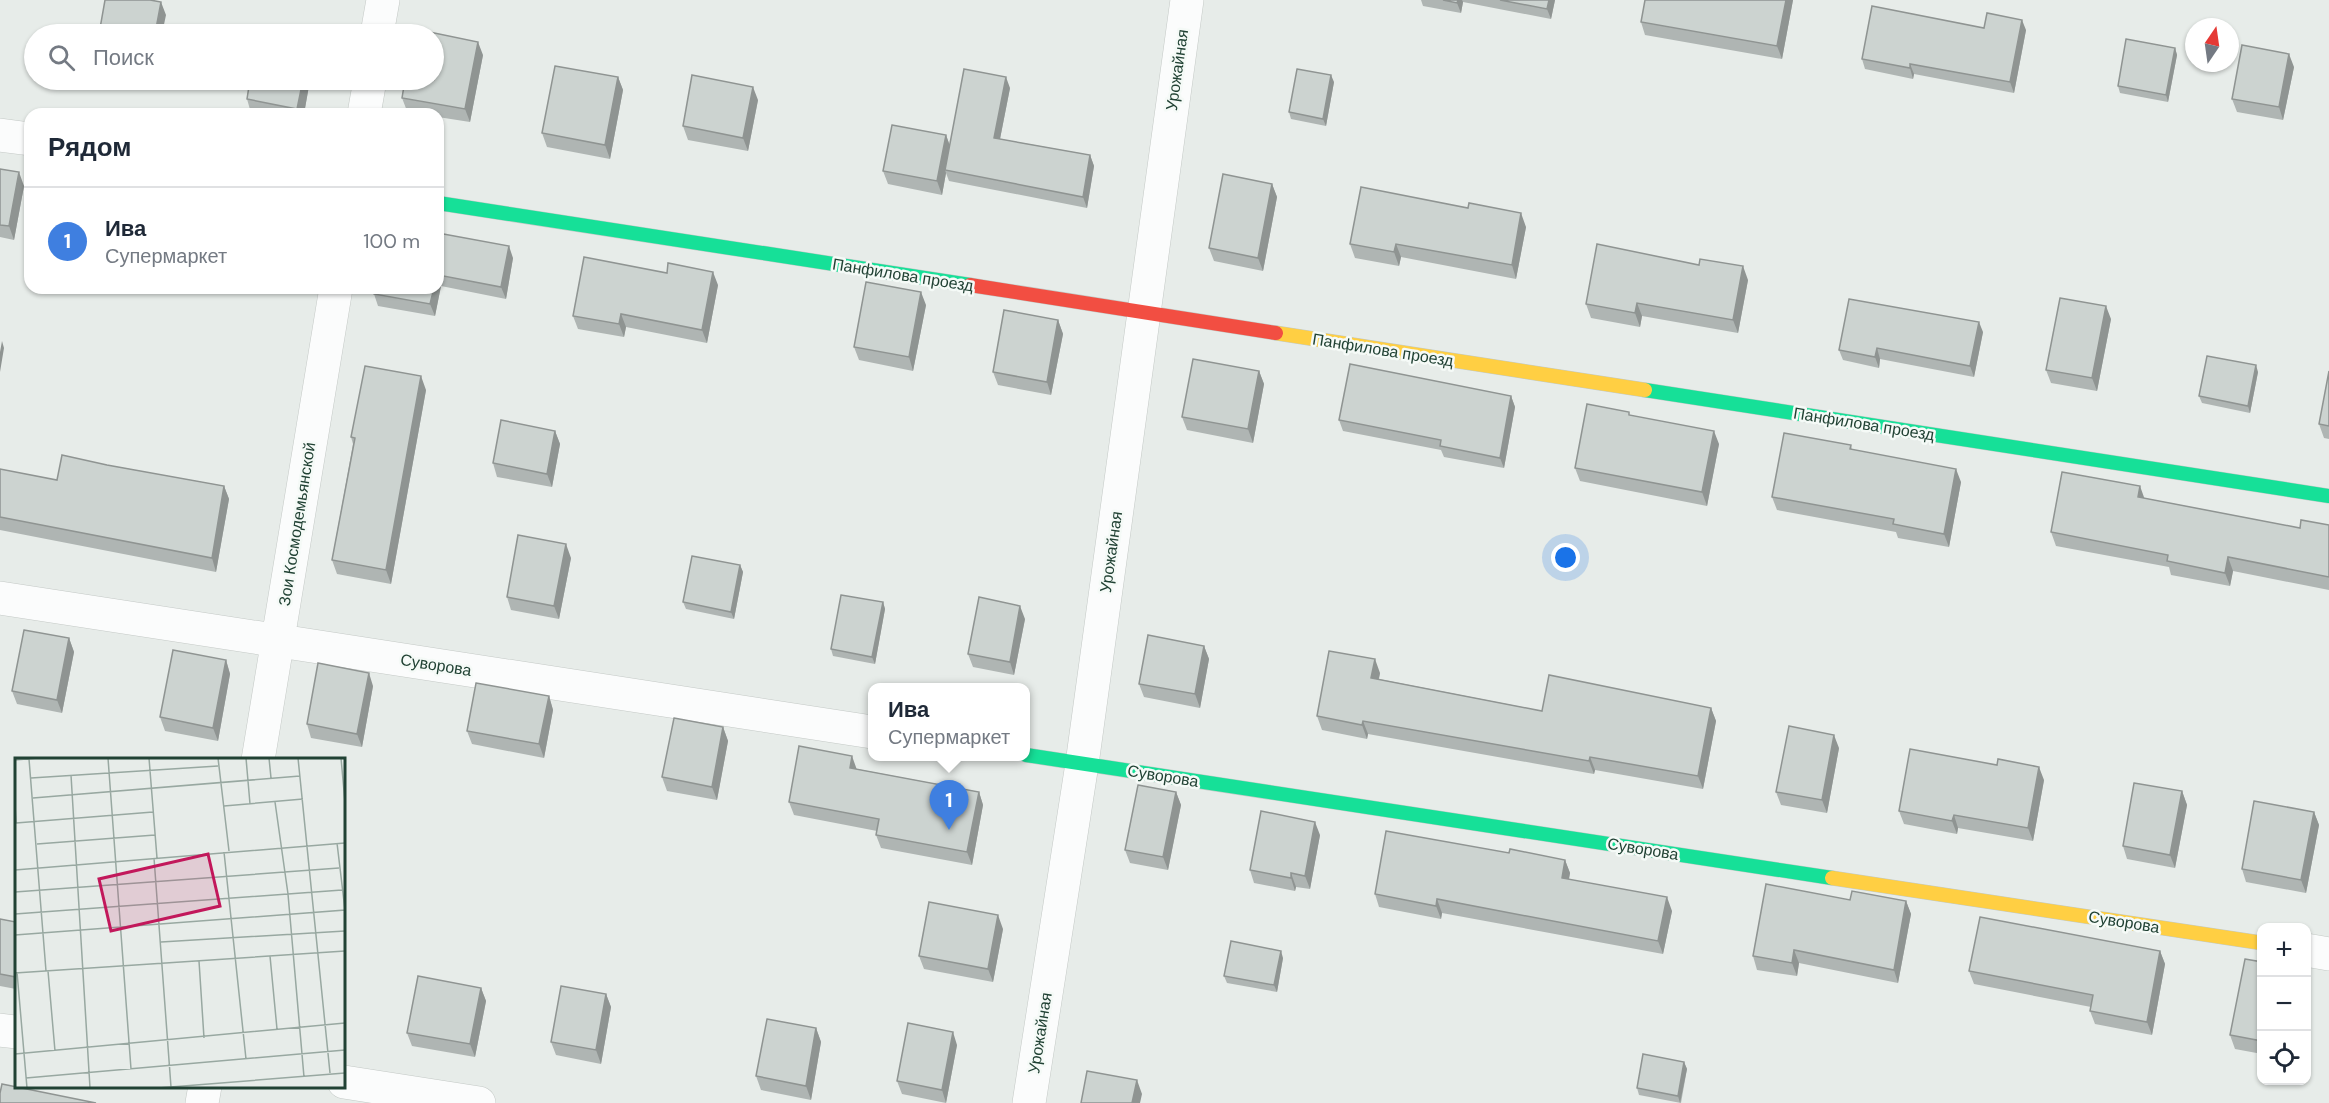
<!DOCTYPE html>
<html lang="ru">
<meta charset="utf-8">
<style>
:root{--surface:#fff;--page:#f6f6f7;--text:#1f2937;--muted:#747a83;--line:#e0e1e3;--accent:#0f766e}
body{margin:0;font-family:"DM Sans",sans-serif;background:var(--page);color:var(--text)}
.controls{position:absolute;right:18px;bottom:18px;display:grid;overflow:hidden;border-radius:12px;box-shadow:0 2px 4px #0004}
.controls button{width:54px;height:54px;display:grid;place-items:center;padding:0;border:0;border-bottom:2px solid var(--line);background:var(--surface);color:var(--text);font:30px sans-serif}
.compass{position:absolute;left:2185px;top:18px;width:54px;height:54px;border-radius:50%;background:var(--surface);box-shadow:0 2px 4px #0004;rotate:13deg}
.you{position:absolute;left:1566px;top:558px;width:21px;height:21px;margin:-15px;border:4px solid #fff;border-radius:50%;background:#1a73e8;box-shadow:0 0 0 9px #1a73e833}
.badge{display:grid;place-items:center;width:39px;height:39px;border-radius:50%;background:var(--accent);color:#fff;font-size:20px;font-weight:700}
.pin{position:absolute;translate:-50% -50px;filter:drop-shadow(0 2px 3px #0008)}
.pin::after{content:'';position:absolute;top:32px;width:21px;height:18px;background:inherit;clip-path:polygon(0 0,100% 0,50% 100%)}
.popup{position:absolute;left:868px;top:683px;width:162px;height:78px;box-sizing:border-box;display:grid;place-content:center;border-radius:12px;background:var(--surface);filter:drop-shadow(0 2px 4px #0005);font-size:20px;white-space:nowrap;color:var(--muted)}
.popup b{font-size:22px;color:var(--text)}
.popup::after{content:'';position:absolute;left:50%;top:100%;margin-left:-12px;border:12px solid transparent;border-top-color:var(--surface)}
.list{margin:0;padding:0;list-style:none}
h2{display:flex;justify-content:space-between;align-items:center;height:78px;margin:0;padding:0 24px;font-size:26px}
h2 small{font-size:20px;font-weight:400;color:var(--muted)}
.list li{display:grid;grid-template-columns:39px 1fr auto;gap:18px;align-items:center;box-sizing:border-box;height:108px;padding:0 24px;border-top:2px solid var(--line)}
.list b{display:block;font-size:22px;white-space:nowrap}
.list p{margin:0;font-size:20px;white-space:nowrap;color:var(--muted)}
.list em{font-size:20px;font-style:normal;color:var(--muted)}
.icon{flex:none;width:33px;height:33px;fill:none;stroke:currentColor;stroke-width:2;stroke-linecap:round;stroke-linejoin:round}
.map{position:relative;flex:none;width:2329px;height:1103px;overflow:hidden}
.search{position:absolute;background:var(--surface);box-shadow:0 2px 4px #0004;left:24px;top:24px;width:420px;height:66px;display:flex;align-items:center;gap:15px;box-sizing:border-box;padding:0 21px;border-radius:33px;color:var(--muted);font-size:22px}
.panel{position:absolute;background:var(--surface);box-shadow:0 2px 4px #0004;left:24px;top:108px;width:420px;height:186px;border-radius:18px}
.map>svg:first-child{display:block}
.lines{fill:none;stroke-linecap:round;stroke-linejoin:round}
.street-casing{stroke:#c4c9c6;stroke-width:34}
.fast-casing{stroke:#c2cac6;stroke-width:15}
.slow-casing{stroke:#c2cac6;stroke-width:15}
.jam-casing{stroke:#c2cac6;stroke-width:15}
.street{stroke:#fbfcfc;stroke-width:33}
.fast{stroke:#16e098;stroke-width:14}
.slow{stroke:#ffcf43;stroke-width:14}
.jam{stroke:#f24e42;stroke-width:14}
.wall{fill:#afb5b3}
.shaded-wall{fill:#8f9492}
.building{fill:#ccd3d0;stroke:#8f9492;stroke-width:1.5}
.labels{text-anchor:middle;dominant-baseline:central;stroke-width:5;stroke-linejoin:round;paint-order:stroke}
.street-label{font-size:16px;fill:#214234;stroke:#f5faf7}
.inset-road{fill:none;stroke:#98a8a1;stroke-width:1.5}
.view{fill:#c2185b;fill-opacity:0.15;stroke:#c2185b;stroke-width:3}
.inset-edge{fill:none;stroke:#214234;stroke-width:3}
</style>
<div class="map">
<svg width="2329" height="1103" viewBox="0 0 2329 1103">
<rect width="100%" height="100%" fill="#e7ece9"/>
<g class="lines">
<defs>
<path id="street" d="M377,34L383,0
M364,114L370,80
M0,135L30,139
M0,598L872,732
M258,760L336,288
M2306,950L2329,954
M0,1030L16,1032
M344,1082L479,1103
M202,1103L205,1086
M1029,1103L1082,764L1187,0"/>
<path id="fast" d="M438,203L970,285
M1645,390L2329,496
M1026,755L1832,878"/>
<path id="slow" d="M1276,333L1645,390
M1832,878L2262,943"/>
<path id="jam" d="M970,285L1276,333"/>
</defs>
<use href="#street" class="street-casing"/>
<use href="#fast" class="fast-casing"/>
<use href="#slow" class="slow-casing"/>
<use href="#jam" class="jam-casing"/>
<use href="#street" class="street"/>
<use href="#fast" class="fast"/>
<use href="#slow" class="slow"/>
<use href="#jam" class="jam"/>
</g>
<path class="wall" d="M1421,0H1555L1551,19L1463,2L1461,13L1423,6Z
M1793,0L1782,59L1645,35L1641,22Z
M1984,28L2026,30L2014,93L1914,74L1913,79L1865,69L1862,59Z
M2175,48L2177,55L2168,102L2120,93L2118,86Z
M483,55L470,122L438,117V114H423L407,111L402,98Z
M2294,67L2283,120L2237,112L2232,99Z
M618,77L623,90L610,159L547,147L542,133Z
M250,80H310L304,114H258L251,113L247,99Z
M1334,82L1326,126L1291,119L1289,112Z
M1010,88L1000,139L1090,155L1094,166L1087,208L949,181L946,173L942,195L888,184L883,171L946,135L950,146Z
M758,100L748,151L688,140L683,126Z
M0,169L24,186L14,240L0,237Z
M1272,184L1277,197L1263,271L1214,261L1209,248Z
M1468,208L1526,227L1516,279L1401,257L1399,266L1355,258L1350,244Z
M438,233L513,258L506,299L441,286L435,316L378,306L374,294L438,288Z
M1748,280L1738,333L1642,316L1640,327L1591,318L1586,304Z
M718,285L707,343L626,327L624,337L578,329L573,316Z
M926,305L913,371L859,360L854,347Z
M2111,319L2097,391L2051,383L2046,370Z
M1058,320L1063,334L1051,395L998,385L993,372Z
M1983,332L1974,377L1880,359L1879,368L1843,360L1839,350Z
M1259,371L1264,384L1253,443L1187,430L1182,417Z
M2329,371V439L2324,438L2319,424Z
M2258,372L2250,413L2202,403L2199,396Z
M426,390L391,584L337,574L332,560L353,444L351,437Z
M1511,396L1515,407L1504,468L1444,457L1441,450L1343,431L1339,420Z
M1631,415L1719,444L1707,506L1580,481L1575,468Z
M555,431L560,444L552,487L497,477L493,463Z
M1851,445L1852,450L1961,482L1949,547L1898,538L1896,532L1777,510L1772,497Z
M107,465L224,486L229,499L216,572L0,530V469L57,480Z
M2144,498L2300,528L2329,525V590L2233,571L2230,586L2171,575L2169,567L2056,546L2051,532Z
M571,558L559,619L511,610L507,597Z
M740,565L743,572L734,619L686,609L683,602Z
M883,602L885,609L875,664L833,656L831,649Z
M1025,619L1014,675L973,667L968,654Z
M69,638L74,652L62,713L17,704L12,691Z
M1204,646L1209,659L1200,708L1144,697L1139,684Z
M226,660L230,674L218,741L165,731L160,717Z
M1380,673L1379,679L1542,711L1711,708L1716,721L1703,789L1595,770L1594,774L1368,734L1367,739L1322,730L1317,716Z
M373,686L362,747L311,738L307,724Z
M549,696L553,710L544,758L472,744L467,731Z
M723,727L728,741L717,800L667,791L662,777Z
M1839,748L1827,813L1781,805L1776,792Z
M857,769L979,792L983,805L972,865L881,848L876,835L877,831L794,815L789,802Z
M2044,780L2033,841L1958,828L1957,834L1904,824L1899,811Z
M2182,791L2187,805L2175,868L2127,859L2123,846Z
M1176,792L1181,805L1168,870L1130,863L1125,850Z
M2314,812L2319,825L2306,893L2246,882L2242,869Z
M1320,835L1310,889L1296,887L1295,891L1254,883L1250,870Z
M1509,853L1565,860L1570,873L1569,880L1672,911L1663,954L1442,913L1441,919L1379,907L1375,894Z
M1850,900L1906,901L1911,914L1898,983L1799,963L1797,976L1757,970L1753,956Z
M0,919L16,922V989L0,986Z
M1003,929L993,982L924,969L919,956Z
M2160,951L2165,964L2152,1035L2095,1024L2090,1011L2091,1007L1974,984L1969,971Z
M1283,958L1277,992L1227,983L1224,976Z
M2262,962V1054L2235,1049L2230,1035Z
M481,988L486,1001L475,1057L412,1046L407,1033Z
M606,994L611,1007L601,1064L556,1055L551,1042Z
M816,1028L821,1042L811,1100L761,1090L756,1076Z
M957,1045L946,1103L902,1094L897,1081Z
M1684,1062L1687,1069L1681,1103L1639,1095L1637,1088Z"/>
<path class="shaded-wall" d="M1458,0H1462L1463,2L1461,13L1457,3Z
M1549,0H1555L1551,19L1547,9Z
M1786,0H1793L1782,59L1777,46Z
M161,2L166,15L162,34H155Z
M2022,20L2026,30L2014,93L2010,82Z
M478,42L483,55L470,122L465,109Z
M2175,48L2177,55L2168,102L2166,95Z
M2289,54L2294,67L2283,120L2279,107Z
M1910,64L1914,74L1913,79L1910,68Z
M1331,75L1334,82L1326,126L1323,119Z
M618,77L623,90L610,159L605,145Z
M1006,77L1010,88L998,149L994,138Z
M303,80H310L304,114H299L297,109Z
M753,87L758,100L748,151L743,138Z
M946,135L951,149L945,170L946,173L942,195L937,181Z
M1090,155L1094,166L1087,208L1083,197Z
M19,172L24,186L14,240L9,226Z
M1272,184L1277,197L1263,271L1258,258Z
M1521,213L1526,227L1516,279L1512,265Z
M1396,244L1401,257L1399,266L1394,252Z
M509,246L513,258L506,299L501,287Z
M1743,266L1748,280L1738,333L1733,320Z
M713,272L718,285L707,343L702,330Z
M438,279L441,286L435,316L430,304L434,288H438Z
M921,292L926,305L913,371L909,357Z
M1637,303L1642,316L1640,327L1635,313Z
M2106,306L2111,319L2097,391L2092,378Z
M621,314L626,327L624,337L619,324Z
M1058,320L1063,334L1051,395L1047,382Z
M1979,322L1983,332L1974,377L1970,366Z
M2,341L4,348L0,372V352Z
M1877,348L1880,359L1879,368L1875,357Z
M2256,365L2258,372L2250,413L2248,406Z
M1259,371L1264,384L1253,443L1248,429Z
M421,376L426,390L391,584L386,570Z
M1511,396L1515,407L1504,468L1500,458Z
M555,431L560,444L552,487L547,474Z
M1714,431L1719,444L1707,506L1702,492Z
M1956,469L1961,482L1949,547L1944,534Z
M224,486L229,499L216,572L212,558Z
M2140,486L2145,500L2138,497Z
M566,544L571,558L559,619L554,606Z
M2228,557L2233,571L2230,586L2225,573Z
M740,565L743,572L734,619L731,612Z
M883,602L885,609L875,664L872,657Z
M1020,606L1025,619L1014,675L1010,662Z
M69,638L74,652L62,713L57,700Z
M1204,646L1209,659L1200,708L1195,694Z
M1375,659L1380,673L1376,691L1371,678Z
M226,660L230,674L218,741L213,728Z
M369,673L373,686L362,747L357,734Z
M549,696L553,710L544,758L539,744Z
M1711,708L1716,721L1703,789L1698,776Z
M1363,721L1368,734L1367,739L1362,725Z
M723,727L728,741L717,800L712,787Z
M1834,735L1839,748L1827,813L1822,800Z
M852,756L857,770L850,768Z
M1590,757L1595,770L1594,774L1589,761Z
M2039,767L2044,780L2033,841L2028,828Z
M2182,791L2187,805L2175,868L2170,855Z
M979,792L983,805L972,865L967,852Z
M1176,792L1181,805L1168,870L1163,857Z
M2314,812L2319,825L2306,893L2301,880Z
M1954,815L1958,828L1957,834L1952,821Z
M1315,822L1320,835L1310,889L1305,876Z
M1565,860L1570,873L1566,892L1562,878Z
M1291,873L1296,887L1295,891L1291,878Z
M1667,897L1672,911L1663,954L1658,941Z
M1437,899L1442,913L1441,919L1436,906Z
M1906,901L1911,914L1898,983L1894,970Z
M998,915L1003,929L993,982L988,969Z
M1794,950L1799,963L1797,976L1792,963Z
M1281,951L1283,958L1277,992L1274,985Z
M2160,951L2165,964L2152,1035L2147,1022Z
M481,988L486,1001L475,1057L470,1044Z
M606,994L611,1007L601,1064L596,1050Z
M816,1028L821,1042L811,1100L806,1086Z
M953,1032L957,1045L946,1103L942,1090Z
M1684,1062L1687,1069L1680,1103L1678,1096Z
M1137,1080L1142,1094L1140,1103H1132Z"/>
<path class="building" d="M105,0H150L161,2L155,34H99Z
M1443,0H1458L1457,3Z
M1500,0H1549L1547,9Z
M1645,0H1786L1777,46L1641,22Z
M1872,6L1984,28L1987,13L2022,20L2010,82L1910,64V68L1862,59Z
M415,29L478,42L465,109L402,98L405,80H434V34H414Z
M2126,39L2175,48L2166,95L2118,86Z
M2242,45L2289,54L2279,107L2232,99Z
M555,66L618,77L605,145L542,133Z
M964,69L1006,77L994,138L1090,155L1083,197L945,170Z
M1297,69L1331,75L1323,119L1289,112Z
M692,75L753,87L743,138L683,126Z
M250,80H303L297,109L247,99Z
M892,125L946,135L937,181L883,171Z
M0,169L19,172L9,226L0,225Z
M1223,174L1272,184L1258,258L1209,248Z
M1361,187L1468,208L1469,203L1521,213L1512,265L1396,244L1394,252L1350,244Z
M438,233L509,246L501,287L438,275Z
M1597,244L1699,265L1700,259L1743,266L1733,320L1637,303L1635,313L1586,304Z
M584,257L667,273L668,263L713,272L702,330L621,314L619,324L573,316Z
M866,282L921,292L909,357L854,347Z
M375,288H434L430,304L374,294Z
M2060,298L2106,306L2092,378L2046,370Z
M1849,299L1979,322L1970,366L1877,348L1875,357L1839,350Z
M1004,310L1058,320L1047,382L993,372Z
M2207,356L2256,365L2248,406L2199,396Z
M1193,359L1259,371L1248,429L1182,417Z
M1350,364L1511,396L1500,458L1440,446L1441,440L1339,420Z
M365,366L421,376L386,570L332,560L355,438L351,437Z
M2329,371V426L2319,424Z
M1587,404L1629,412V415L1714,431L1702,492L1575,468Z
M501,420L555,431L547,474L493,463Z
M1784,433L1851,445L1850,449L1956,469L1944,534L1893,524L1894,519L1772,497Z
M62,455L107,465L224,486L212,558L0,517V469L57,480Z
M2062,472L2140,486L2138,497L2300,528L2301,520L2329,525V577L2228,557L2225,573L2167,561L2168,555L2051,532Z
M518,535L566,544L554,606L507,597Z
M692,556L740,565L731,612L683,602Z
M841,595L883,602L872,657L831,649Z
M979,597L1020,606L1010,662L968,654Z
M24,630L69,638L57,700L12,691Z
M1148,635L1204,646L1195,694L1139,684Z
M173,650L226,660L213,728L160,717Z
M1329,651L1375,659L1371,678L1542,711L1549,675L1711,708L1698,776L1590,757L1589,761L1363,721L1362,725L1317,716Z
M318,663L369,673L357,734L307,724Z
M476,683L549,696L539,744L467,731Z
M674,718L723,727L712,787L662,777Z
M1789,726L1834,735L1822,800L1776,792Z
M799,746L852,756L850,768L979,792L967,852L876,835L879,819L789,802Z
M1910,749L1997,765L1998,759L2039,767L2028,828L1954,815L1952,821L1899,811Z
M2134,783L2182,791L2170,855L2123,846Z
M1138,785L1176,792L1163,857L1125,850Z
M2254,801L2314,812L2301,880L2242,869Z
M1261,811L1315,822L1305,876L1291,873V878L1250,870Z
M1386,831L1509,853L1510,849L1565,860L1562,878L1667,897L1658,941L1437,899L1436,906L1375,894Z
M1766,884L1850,900L1852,891L1906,901L1894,970L1794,950L1792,963L1753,956Z
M929,902L998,915L988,969L919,956Z
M1980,917L2160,951L2147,1022L2090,1011L2093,995L1969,971Z
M0,919L16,922V977L0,974Z
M1231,941L1281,951L1274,985L1224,976Z
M2245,959L2262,962V1041L2230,1035Z
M418,976L481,988L470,1044L407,1033Z
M561,986L606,994L596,1050L551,1042Z
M767,1019L816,1028L806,1086L756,1076Z
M908,1023L953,1032L942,1090L897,1081Z
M1643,1054L1684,1062L1678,1096L1637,1088Z
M1087,1071L1137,1080L1132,1103H1081Z
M2,1084L96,1103H0V1093Z"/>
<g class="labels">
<g class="street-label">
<text transform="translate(1177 70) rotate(-82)">Урожайная</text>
<text transform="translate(903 275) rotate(9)">Панфилова проезд</text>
<text transform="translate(1383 350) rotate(9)">Панфилова проезд</text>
<text transform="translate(1864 424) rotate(9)">Панфилова проезд</text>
<text transform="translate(297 524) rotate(-81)">Зои Космодемьянской</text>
<text transform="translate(1111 552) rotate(-82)">Урожайная</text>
<text transform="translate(436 665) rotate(9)">Суворова</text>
<text transform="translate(1163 776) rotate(9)">Суворова</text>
<text transform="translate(1643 849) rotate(9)">Суворова</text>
<text transform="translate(2124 922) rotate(9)">Суворова</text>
<text transform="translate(1040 1033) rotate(-81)">Урожайная</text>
</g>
</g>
<g transform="translate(15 758)">
<rect width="330" height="330" fill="#e7ece9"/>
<path class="inset-road" d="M93,0L116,311M134,0L142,100M203,0L214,93M231,0L235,46M254,0L256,20M283,0L315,315M326,0L330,44M14,1L31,213M0,2L23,0M56,17L75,330M16,20L203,8M18,40L285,18M260,44L273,136L289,319M0,47L1,65M209,48L288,41M1,65L138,54M22,86L140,77M209,94L231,301M139,100L156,329M0,112L330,85M0,134L324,110M0,156L327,132M0,177L330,152L322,85M146,184L330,173M255,198L262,271M184,203L189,280M33,213L40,293M2,214L12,330M0,215L330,193M0,296L330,265M11,320L330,292M143,330L330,315"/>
<path class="view" d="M193,96L205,148L96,173L84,121Z"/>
<rect width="330" height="330" class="inset-edge"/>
</g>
</svg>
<div class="controls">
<button>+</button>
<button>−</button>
<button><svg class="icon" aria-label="locate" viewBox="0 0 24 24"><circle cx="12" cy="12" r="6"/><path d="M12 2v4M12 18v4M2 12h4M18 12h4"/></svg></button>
</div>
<svg class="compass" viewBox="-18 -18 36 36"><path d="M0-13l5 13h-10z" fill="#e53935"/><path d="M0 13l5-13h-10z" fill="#747a83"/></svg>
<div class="you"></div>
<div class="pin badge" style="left:949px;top:830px;background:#3f7fe0">1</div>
<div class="popup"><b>Ива</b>Супермаркет</div>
<div class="search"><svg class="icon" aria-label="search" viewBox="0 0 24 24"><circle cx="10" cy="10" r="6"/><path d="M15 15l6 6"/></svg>Поиск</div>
<section class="panel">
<h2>Рядом<small></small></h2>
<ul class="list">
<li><span class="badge" style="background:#3f7fe0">1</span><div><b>Ива</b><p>Супермаркет</p></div><em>100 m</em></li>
</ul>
</section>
</div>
